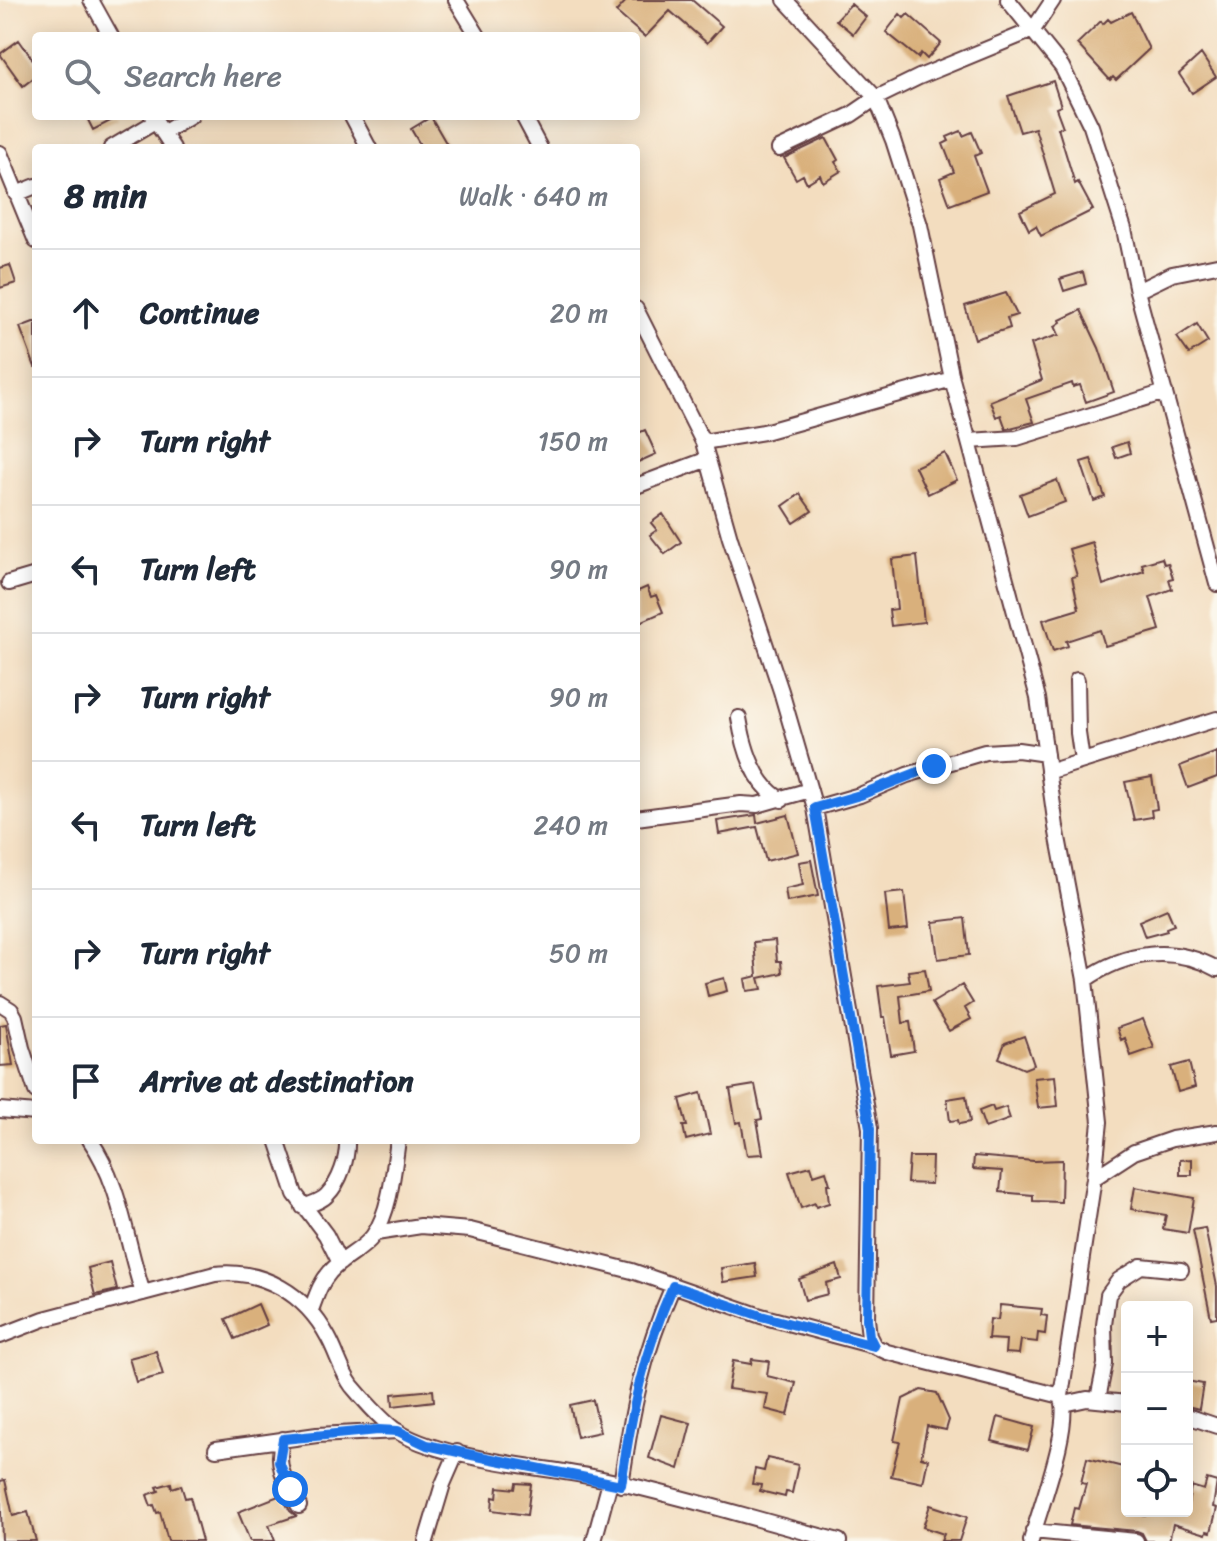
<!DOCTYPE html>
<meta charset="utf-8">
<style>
:root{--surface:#fff;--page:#f2f2f3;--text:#1f2937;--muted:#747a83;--line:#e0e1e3}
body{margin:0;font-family:Sriracha,sans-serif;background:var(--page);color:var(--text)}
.controls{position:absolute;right:24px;bottom:24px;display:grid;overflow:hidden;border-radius:8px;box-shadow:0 4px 20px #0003}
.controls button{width:72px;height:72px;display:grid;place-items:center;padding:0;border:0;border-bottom:2px solid var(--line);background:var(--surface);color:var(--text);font:40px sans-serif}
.stop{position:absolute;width:24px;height:24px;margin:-18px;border:6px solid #1a73e8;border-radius:50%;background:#fff}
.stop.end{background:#1a73e8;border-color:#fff;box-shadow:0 2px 8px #0008}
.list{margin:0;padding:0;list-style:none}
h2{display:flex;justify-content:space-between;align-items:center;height:104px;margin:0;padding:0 32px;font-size:34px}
h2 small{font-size:26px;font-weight:400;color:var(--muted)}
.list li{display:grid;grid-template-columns:52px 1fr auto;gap:24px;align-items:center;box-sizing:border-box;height:128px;padding:0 32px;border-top:2px solid var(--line)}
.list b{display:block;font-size:30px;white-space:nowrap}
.list em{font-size:26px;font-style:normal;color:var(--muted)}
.icon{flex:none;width:44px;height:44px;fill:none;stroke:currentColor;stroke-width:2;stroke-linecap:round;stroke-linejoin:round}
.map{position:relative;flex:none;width:1217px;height:1541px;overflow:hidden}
.search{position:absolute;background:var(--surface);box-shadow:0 4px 20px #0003;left:32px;top:32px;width:608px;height:88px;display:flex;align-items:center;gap:20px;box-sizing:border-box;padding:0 28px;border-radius:8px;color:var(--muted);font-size:30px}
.panel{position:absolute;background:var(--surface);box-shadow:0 4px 20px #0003;left:32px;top:144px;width:608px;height:1000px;border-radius:8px}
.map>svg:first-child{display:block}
.building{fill:#d9b07b}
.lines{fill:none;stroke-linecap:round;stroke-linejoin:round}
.street-casing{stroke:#633c41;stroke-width:18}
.street{stroke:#fff;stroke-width:14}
.route{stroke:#1a73e8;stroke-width:10}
</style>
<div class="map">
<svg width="1217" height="1541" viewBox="0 0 1217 1541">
<rect width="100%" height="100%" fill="#fbf7ec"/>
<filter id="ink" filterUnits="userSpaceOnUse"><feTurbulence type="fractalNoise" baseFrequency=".0125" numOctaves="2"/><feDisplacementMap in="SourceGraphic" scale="16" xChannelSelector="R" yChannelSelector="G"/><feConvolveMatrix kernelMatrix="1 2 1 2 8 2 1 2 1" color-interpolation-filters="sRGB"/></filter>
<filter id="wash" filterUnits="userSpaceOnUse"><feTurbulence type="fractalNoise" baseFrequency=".006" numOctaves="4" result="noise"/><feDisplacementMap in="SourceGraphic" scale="32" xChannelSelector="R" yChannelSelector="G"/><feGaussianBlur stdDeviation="1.8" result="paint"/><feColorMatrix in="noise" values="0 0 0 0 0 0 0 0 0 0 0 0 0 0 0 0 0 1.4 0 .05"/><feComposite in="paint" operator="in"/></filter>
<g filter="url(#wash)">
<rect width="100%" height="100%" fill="#f3ddbf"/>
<g id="blocks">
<path class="building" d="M627,0H692L722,26L707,43L670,11L645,37L616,12Z
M851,4L866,17L853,34L836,20Z
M1131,12L1149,49L1116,80L1113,77L1110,80L1077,44L1101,21L1103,24L1108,19L1111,22Z
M900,14L904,18L908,14L941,43L927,59L921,53L918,58L886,32Z
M19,40L36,64V76L23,86L0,54Z
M1201,54L1216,77L1192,93L1179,74Z
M1053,81L1061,106L1056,108L1063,127L1058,128L1075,184L1078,182L1093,210L1041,236L1036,226L1029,230L1020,211L1055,194L1035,128L1020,132L1008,96Z
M86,116H120L93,130Z
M431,117L449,148H422L411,129Z
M961,131L963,136L972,132L981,153L974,156L987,191L950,205L940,178L954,172L943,144L949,141L947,137Z
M826,138L838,160L835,162L841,171L823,182L820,175L807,183L803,175L796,179L784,158Z
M10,265L16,283L0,288V268Z
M1083,272L1086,284L1064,291L1060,279Z
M1006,293L1017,315L1007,318L1010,328L975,339L965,306Z
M1081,310L1099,348L1114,392L1086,402L1080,385L1073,387L1072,383L1026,399L1034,422L1006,429L1001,415L996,417L990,401L1042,380L1031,344L1059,335L1055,326L1061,322L1060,320Z
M36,321V367H35L20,327Z
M1197,324L1208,342L1189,354L1177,337Z
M645,430L656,454L636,463V434Z
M1127,442L1130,453L1116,458L1112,447Z
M945,453L957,480L928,494L915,467Z
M1091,459L1105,497L1094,501L1081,462Z
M1057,480L1065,502L1028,516L1020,494Z
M800,494L812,511L794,523L783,506Z
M663,514L681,542L665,554L650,535L657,530L651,523Z
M1092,542L1103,585L1144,571L1142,564L1162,558L1164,564L1168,563L1173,578L1169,579L1172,589L1150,597L1160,630L1105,646L1100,630L1066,641L1068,646L1053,651L1043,620L1079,609L1072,577L1077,576L1069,549Z
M917,556L924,622L891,626L889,610L897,609L892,559Z
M647,587L651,597L656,595L663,612L636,624V592Z
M1217,752V777L1188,788L1180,766Z
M1152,777L1157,809L1151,810L1152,817L1134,820L1125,782Z
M756,815L757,823L788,815L798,853L766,861L757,827L719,834L717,821Z
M811,860L818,896L787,902L785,889L803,885L799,862Z
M904,892L908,929L889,931L885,894Z
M1167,909L1174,925L1166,928L1167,931L1145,937L1139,921Z
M965,918L969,955L938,959L933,922Z
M775,940L777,961H781L782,973L759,978L762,989L747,991L745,979L757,976L754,942Z
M925,969L929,991L900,996L903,1023L910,1022L914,1051L891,1055L885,1017H882L878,986L910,982L908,971Z
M724,978L727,991L708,996L705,983Z
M962,985L973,1003L965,1008L971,1019L949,1031L932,1003Z
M1143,1019L1154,1048L1131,1056L1125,1038L1121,1040L1117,1028Z
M6,1024L13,1065L0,1066V1025Z
M1024,1036L1034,1065L1024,1069L999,1058L1005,1043Z
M1189,1062L1195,1087L1178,1092L1171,1067Z
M1055,1076L1058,1106L1038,1108L1034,1078Z
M755,1085L762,1119L757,1120L763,1154L747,1155L741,1122L736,1123L730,1089Z
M701,1093L710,1134L686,1140L683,1126H687L680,1099Z
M966,1096L970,1122L959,1124L958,1120L950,1121L947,1099Z
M992,1106L994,1111L1006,1107L1010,1119L985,1128L979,1111Z
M974,1156L1034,1161L1062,1160L1061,1202L1033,1201V1195L1000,1192L1002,1171L973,1169Z
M909,1157H932L931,1184L907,1183Z
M1192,1159V1175H1180V1160Z
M811,1166L814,1175L826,1171L830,1184H827L829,1203L816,1207L815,1203L801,1208L789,1172Z
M1135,1187L1194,1198L1188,1233L1163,1229L1166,1215L1131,1209Z
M1205,1228L1217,1286V1317L1211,1318L1193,1230Z
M110,1262L117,1290L95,1295L88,1268Z
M755,1263L757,1277L723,1282L721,1268Z
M837,1265L841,1279L826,1283L828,1294L805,1300L799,1279Z
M258,1304L267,1325L235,1339L226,1319Z
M1000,1305L1042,1309L1041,1315L1047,1316L1045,1334L1038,1333L1037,1342L1021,1340L1019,1354L1005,1353L1006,1340L988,1339L990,1319L998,1320Z
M156,1351L163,1375L136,1382L129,1358Z
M752,1359L769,1361L767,1376L796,1383L788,1415L765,1409L768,1394L728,1389L733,1361L751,1364Z
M1187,1381L1203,1384L1199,1409L1187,1406Z
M433,1390L434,1401L393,1406L392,1394Z
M921,1390L937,1393L949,1420L946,1430L927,1426L921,1457L928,1459L923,1483L891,1476L900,1442L894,1441L903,1399Z
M593,1400L600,1432L577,1437L570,1405Z
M661,1415L691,1423L679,1469L649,1458Z
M998,1417L1034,1427L1028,1450L992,1441Z
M767,1458L798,1465L792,1493L786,1492L785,1497L760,1491L761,1485L752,1484L755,1469L764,1471Z
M1087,1458L1127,1468V1511L1146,1516L1140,1514L1141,1511H1187L1191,1486L1204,1490L1207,1479L1217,1482L1213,1507L1217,1508L1211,1532L1207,1531L1206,1534L1173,1524L1169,1541H1146L1142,1533L1137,1531L1070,1525L1074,1508L1079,1509L1086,1484L1081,1483Z
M5,1480L13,1516L28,1512L36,1541H2L0,1481Z
M171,1483L172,1488L181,1485L185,1498L190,1497L202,1541H168L160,1512L157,1513L154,1505L151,1506L147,1495L159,1491L157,1487Z
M516,1483L531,1484L527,1515L492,1510L493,1497L497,1498L498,1487L515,1489Z
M281,1495L290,1511L296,1516L269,1525L275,1541H250L238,1512Z
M930,1505L967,1517L959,1541H941L944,1534L923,1527Z"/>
</g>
</g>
<g filter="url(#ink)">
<use href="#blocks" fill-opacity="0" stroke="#633c41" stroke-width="2"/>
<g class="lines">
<defs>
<path id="street" d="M91,0L111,36
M456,0L478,36
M785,0L876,98L893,140L920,225L952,379L1038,698L1056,827L1085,980L1100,1122L1094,1178L1061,1396
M1008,0L1062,67L1091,126L1124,229L1137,291L1217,584
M152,116L173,148
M352,116L369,148
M523,116L540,148
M163,133L191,116
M111,148L155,122
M779,149L851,115L876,98L919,77L1033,30L1053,0
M0,153L36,241
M16,194L36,186
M1137,291L1172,274L1217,265
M636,309L703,442L730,538L781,691L815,808L870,1128L867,1319L869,1336L874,1346L887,1352L1061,1396C1073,1423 1039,1510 1031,1541
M969,441L1017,438L1165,392
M703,442L764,432L952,379
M636,486L708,459
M9,583L36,575
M1077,680L1078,733L1082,761
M739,718C744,748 754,785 782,800
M1048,772L1217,719
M815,808L860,795L907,775L985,752L1018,750L1046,754
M636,818L741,804L757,805L810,790
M1085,980C1126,951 1173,945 1217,969
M0,1003L11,1010L15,1017L22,1048L36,1091
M0,1110L36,1113
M90,1140C121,1184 126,1243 143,1293
M277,1140L295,1194L326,1235L340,1263
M1094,1178L1134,1152L1172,1139L1217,1132
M303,1207C311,1204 322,1201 327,1195C340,1182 348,1158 347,1140
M376,1233L421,1226L470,1230L632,1271L761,1316L874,1346
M311,1310C316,1297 320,1283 330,1272C343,1257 362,1251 373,1236C390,1213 394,1168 398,1140
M0,1336L44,1319L215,1274C263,1269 305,1294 328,1337C337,1353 341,1371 352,1386C362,1398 382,1420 394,1429C436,1459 540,1466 593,1477C676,1494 757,1520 839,1541
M1098,1399L1105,1364L1104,1325L1108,1295L1119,1280L1141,1266L1181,1270
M1064,1404L1087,1399L1127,1403
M1187,1416L1217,1426
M283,1439C274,1465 286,1483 299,1506
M216,1449L317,1435L398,1431
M621,1485C632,1410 642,1356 673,1286
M1033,1531L1136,1541
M426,1541L443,1484L457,1452
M594,1541L610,1482"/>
</defs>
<use href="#street" class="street-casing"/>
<use href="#street" class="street"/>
</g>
</g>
<g class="lines" filter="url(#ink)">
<path class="route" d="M290,1489L279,1462L283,1439L378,1430L398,1431L427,1445L472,1455L621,1485C632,1410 642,1356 673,1286L761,1316L874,1346L869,1336L867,1319L870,1128L815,808L860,795L934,766"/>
</g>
</svg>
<div class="controls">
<button>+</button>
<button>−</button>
<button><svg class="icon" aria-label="locate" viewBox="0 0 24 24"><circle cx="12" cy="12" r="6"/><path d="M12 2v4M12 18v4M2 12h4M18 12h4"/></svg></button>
</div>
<div class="stop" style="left:290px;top:1489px"></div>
<div class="stop end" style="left:934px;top:766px"></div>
<div class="search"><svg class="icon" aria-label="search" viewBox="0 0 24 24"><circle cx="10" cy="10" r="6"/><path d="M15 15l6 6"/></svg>Search here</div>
<section class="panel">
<h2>8 min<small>Walk · 640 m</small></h2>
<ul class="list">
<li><svg class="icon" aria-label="ahead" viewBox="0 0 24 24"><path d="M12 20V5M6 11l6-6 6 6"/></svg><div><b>Continue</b></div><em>20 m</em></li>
<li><svg class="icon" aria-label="right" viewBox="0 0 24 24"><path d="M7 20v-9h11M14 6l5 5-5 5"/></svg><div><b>Turn right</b></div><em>150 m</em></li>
<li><svg class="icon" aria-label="left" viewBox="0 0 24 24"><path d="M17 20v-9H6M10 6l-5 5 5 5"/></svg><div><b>Turn left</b></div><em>90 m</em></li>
<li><svg class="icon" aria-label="right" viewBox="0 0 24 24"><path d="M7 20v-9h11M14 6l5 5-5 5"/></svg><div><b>Turn right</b></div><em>90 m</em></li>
<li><svg class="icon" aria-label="left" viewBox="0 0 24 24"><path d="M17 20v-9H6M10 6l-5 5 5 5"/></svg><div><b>Turn left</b></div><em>240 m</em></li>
<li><svg class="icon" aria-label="right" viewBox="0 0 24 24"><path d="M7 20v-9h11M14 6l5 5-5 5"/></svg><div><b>Turn right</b></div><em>50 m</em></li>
<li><svg class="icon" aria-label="arrive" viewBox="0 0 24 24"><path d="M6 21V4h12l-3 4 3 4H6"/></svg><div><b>Arrive at destination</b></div></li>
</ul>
</section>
</div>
